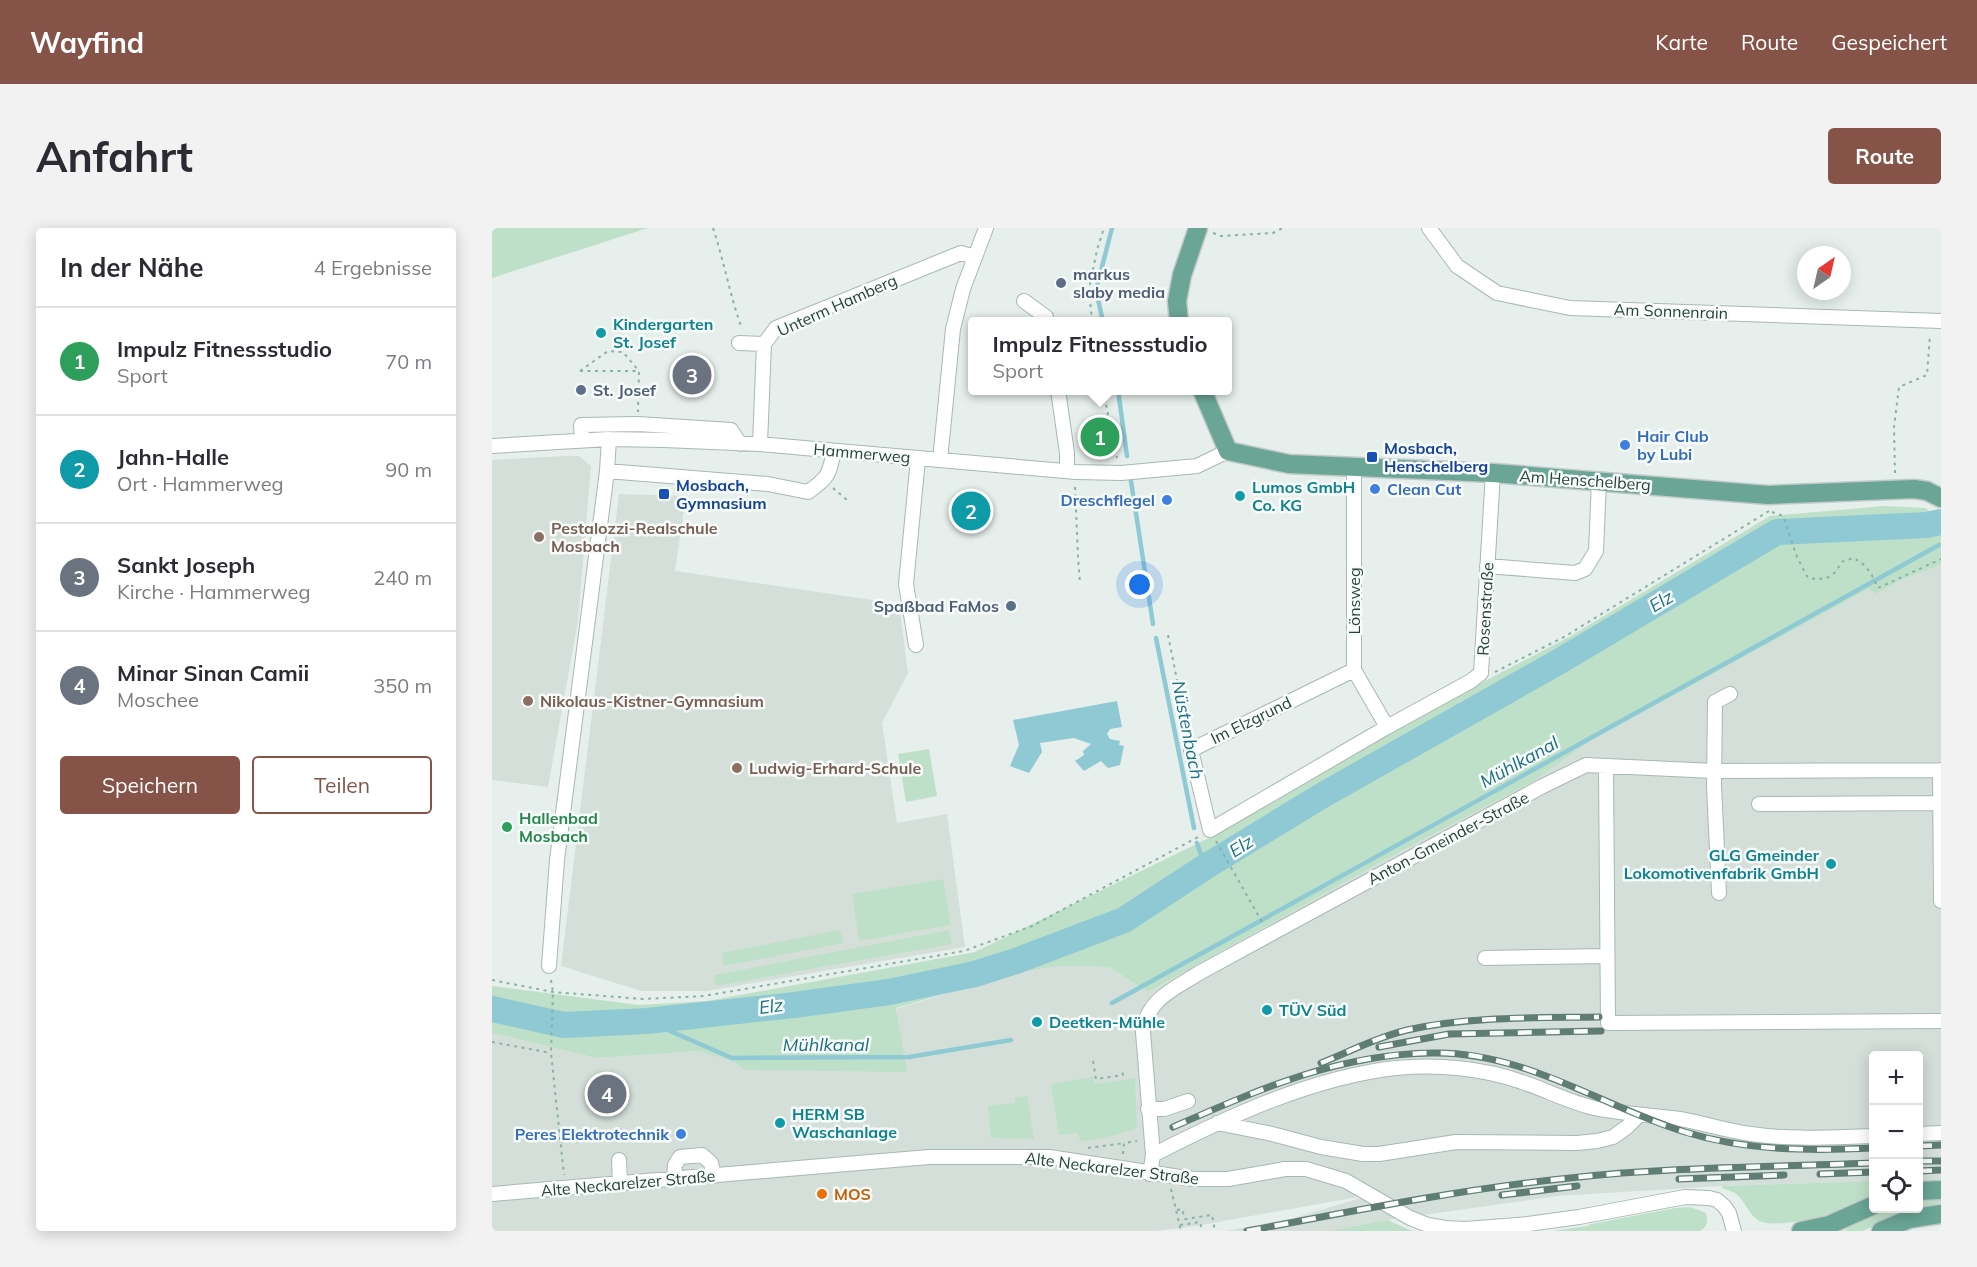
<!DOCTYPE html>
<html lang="de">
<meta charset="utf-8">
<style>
:root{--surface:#fff;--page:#f2f2f3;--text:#2b2b33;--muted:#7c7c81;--line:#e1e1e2;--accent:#855347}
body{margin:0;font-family:Mulish,sans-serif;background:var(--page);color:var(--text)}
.controls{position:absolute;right:18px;bottom:18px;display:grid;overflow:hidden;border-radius:6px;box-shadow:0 3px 15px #0003}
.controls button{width:54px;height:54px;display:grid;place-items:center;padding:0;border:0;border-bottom:2px solid var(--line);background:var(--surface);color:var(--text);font:30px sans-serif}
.compass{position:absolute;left:1305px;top:18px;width:54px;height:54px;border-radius:50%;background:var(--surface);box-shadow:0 3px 15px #0003;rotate:34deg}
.you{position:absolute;left:648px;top:357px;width:21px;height:21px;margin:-15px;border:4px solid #fff;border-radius:50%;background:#1a73e8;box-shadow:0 0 0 9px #1a73e833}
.badge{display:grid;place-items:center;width:39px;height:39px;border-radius:50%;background:var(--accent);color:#fff;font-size:20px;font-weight:700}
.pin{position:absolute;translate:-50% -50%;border:3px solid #fff;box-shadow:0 2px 6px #0006}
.popup{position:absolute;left:476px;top:89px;width:264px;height:78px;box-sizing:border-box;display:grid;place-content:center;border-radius:6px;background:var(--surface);filter:drop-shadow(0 2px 4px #0005);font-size:20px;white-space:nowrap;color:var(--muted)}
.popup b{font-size:22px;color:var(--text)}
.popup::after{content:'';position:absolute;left:50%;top:100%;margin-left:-12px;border:12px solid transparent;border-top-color:var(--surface)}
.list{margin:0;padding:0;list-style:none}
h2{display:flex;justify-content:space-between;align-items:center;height:78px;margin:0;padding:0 24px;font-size:26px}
h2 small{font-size:20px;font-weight:400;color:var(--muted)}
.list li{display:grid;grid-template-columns:39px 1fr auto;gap:18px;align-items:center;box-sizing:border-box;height:108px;padding:0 24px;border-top:2px solid var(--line)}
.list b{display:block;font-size:22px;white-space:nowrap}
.list p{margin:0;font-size:20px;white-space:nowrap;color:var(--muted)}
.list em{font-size:20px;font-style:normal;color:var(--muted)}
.actions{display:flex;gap:12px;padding:18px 24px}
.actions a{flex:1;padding:14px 0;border:2px solid var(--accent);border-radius:6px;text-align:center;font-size:21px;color:var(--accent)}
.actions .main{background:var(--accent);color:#fff}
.icon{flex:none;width:33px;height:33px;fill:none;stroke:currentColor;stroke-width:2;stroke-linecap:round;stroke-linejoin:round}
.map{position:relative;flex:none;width:1449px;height:1003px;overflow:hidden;border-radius:6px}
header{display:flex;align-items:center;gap:36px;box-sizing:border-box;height:84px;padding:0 30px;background:var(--accent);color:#fff}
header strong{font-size:28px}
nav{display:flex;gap:33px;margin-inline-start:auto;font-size:21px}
.intro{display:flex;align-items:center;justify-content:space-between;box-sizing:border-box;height:144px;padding:0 36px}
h1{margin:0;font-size:42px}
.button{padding:15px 27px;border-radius:6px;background:var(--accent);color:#fff;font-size:21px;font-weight:700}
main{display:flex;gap:36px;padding:0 36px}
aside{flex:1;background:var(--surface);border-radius:6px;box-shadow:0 3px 15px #0003}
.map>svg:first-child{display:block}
.built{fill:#d4dfda}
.green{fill:#bfe0c8}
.water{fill:#8ec9d4}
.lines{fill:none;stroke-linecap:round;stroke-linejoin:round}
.stream{stroke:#8ec9d4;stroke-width:4.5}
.river{stroke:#8ec9d4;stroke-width:26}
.minor-casing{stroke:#a8b8b2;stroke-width:16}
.major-casing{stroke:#c2cac8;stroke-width:21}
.path{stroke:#86b3a5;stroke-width:2;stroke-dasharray:3 4.5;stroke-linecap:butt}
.minor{stroke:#fff;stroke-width:14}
.major{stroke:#6aa596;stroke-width:18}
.rail-casing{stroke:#5f7d75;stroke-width:7}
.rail{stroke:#f7fbf9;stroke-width:4.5;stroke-dasharray:14;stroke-linecap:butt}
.service-dot{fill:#5c6f8a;stroke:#f7fbf9;stroke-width:2}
.culture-dot{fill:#0f9aa8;stroke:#f7fbf9;stroke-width:2}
.shop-dot{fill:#3f7fe0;stroke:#f7fbf9;stroke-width:2}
.transit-dot{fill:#1a4fb4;stroke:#f7fbf9;stroke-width:2}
.education-dot{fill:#8d6e63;stroke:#f7fbf9;stroke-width:2}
.leisure-dot{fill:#2e9e5b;stroke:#f7fbf9;stroke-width:2}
.food-dot{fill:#e8710a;stroke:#f7fbf9;stroke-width:2}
.labels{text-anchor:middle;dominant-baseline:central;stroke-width:5;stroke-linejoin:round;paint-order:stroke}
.service-label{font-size:16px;font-weight:bold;fill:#4e5e75;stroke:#f7fbf9;text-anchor:start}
.street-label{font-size:16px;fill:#24423a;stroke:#f7fbf9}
.culture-label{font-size:16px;font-weight:bold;fill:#0d838f;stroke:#f7fbf9;text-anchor:start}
.shop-label{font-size:16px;font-weight:bold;fill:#366cbe;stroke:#f7fbf9;text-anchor:start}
.transit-label{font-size:16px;font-weight:bold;fill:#164399;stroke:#f7fbf9;text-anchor:start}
.education-label{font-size:16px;font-weight:bold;fill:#785e54;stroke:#f7fbf9;text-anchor:start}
.leisure-label{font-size:16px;font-weight:bold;fill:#27864d;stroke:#f7fbf9;text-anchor:start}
.food-label{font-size:16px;font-weight:bold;fill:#c56008;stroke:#f7fbf9;text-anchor:start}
.water-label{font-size:18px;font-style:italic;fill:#1c6f80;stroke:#f7fbf9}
</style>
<header>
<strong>Wayfind</strong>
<nav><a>Karte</a><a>Route</a><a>Gespeichert</a></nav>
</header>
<div class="intro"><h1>Anfahrt</h1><a class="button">Route</a></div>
<main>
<aside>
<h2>In der Nähe<small>4 Ergebnisse</small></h2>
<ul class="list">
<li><span class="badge" style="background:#2e9e5b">1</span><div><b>Impulz Fitnessstudio</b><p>Sport</p></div><em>70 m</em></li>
<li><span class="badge" style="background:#0f9aa8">2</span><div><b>Jahn-Halle</b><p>Ort · Hammerweg</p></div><em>90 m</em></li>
<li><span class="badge" style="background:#6b7280">3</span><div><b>Sankt Joseph</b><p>Kirche · Hammerweg</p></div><em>240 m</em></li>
<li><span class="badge" style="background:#6b7280">4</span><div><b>Minar Sinan Camii</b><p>Moschee</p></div><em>350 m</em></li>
</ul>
<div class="actions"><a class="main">Speichern</a><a>Teilen</a></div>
</aside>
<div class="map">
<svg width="1449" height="1003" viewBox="0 0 1449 1003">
<rect width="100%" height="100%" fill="#e6efeb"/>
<path class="built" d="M73,228H87L99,238L86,393L56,559L0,552V232Z
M127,266L194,268L183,343L407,376L416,445L390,495L405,595L455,586L473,719L215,763H149L69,738Z
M1449,337V952H1427L1426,828H1382L1381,953L1230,958L1065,968L896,992L837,1003H735L802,990L882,966L704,998L663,1003H0V805L104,830L207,823L242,834L252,842L414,843L404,781L521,745L569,738L617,739L656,764L900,628L1042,553L1100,512L1377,361L1384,366L1411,351Z"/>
<path class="green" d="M0,0H156L0,50Z
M1393,278L1434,280L1449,296V337L1411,351L1384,366L1377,361L1100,512L1042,553L900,628L656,764L617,739L569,738L521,745L404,780L415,844L252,842L242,834L207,823L104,830L0,805V758L147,777L215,773L483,724L725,606L898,503L1077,409L1278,288Z
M437,521L445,568L414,574L406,526Z
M451,651L459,697L367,713L360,666Z
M348,702L351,715L232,738L230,725Z
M457,702L460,716L224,758L222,747Z
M601,849L603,856L643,850L645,900C626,907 608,912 588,913L586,905L567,907L559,856Z
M535,868L542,911L499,910L496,878L523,875V869Z
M1381,953V970C1356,981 1292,1003 1267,993C1256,986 1253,972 1243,965C1239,963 1234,962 1230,960V958Z
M1449,971V980L1405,988L1371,1003H1353L1360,997L1398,981L1426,980L1427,974Z
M1198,979L1214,985C1216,993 1216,998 1208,1003H1061L1095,998L1099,996L1183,980Z
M896,992L920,1003H837Z"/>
<path class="water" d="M625,473L630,499L618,501L615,506L618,511L628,513L627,517L632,518L628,537L616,540L609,533L592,543L583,533L592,527L591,523L599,516L582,510L548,515L550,524L537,545L518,538L527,517L521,492Z"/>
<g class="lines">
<path class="stream" d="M611,94L604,62L620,0
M626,162L635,228
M639,253L661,396
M664,410L702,600
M705,615L713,639
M620,775L1447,317
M155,793L240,830L417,829L519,812"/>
<path class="river" d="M0,781L72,797L155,793L302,777L397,764L483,746L524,733L632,692L713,639L831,567L1068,433L1285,304L1435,297L1449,294"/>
<defs>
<path id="minor" d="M937,0L965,38L1005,65L1078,80L1449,93
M532,73L554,89L555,94
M247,115L272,116
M566,162L575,225V243
M90,212L89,197L146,196L239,202L248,216
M268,216L272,116L284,100L469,25L483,29
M0,218L117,211L172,212L268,216L584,244L629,245L705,238L736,223
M448,232L461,101L471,61L494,0
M862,238V442L895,499
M115,243L276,256L316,264C337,249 337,247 342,223
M995,338L1083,345L1093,341L1104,323L1107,253
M424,417L414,356L426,231
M862,442L699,522L718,602L895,499L979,453L989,445L1001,245
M1114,539L1116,795L1449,793
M1448,542L1449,673
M1267,576L1449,575
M1227,665L1222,557L1223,474L1238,466
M993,730L1115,728
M57,738L65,632L115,243L117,211
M656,881H672L696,873
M725,895L780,906L829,919L871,926H887L964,914L1085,915L1105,913L1121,909L1135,899L1147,887
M1426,906L1449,905
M661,927C735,889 821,849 904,840C945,836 991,840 1030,854C1054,862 1078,874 1102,880C1131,886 1159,887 1188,891C1212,895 1235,903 1259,906C1299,912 1341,909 1382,908
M127,932L128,955
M658,946L661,927L651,804C655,771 682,761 707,745L1049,559L1094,537L1222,543L1449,542
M182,951L183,937L188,929L210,927L219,935L222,948
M0,966L437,929H557L701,951H736L793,941H814L854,953L918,990L936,997L953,1000L973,1001L1036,996L1087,989L1193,969L1217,970L1225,972L1232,978L1237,985L1242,1003"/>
<path id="major" d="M687,94L685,73L690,47L706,0
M710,162L736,223L797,236L1001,245L1276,267L1422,261L1435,263L1449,270
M1426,963L1449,962
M1309,1003L1337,997L1382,977
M1389,1003L1417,991L1449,986"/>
</defs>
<use href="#minor" class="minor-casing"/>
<use href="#major" class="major-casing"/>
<path class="path" d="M221,0C232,33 238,68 250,101
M721,5L729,8L781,5L791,0
M600,94L597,61L605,22L612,0
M88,143H147L146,184
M88,143L116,123L131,124L147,143
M611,162L625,230
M1403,245L1402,199L1407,159L1435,147L1438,107
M583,259L586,329L588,355
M341,260L355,272
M1280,284L1291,288L1305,329L1316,350C1333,352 1342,351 1349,334L1361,330C1375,336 1380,347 1386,360L1449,331
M676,407L696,507
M1003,444L1072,409L1277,283
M724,613L770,694
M0,752L61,764L151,771L212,768L472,723L540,698L708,608
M59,752L61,764L59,825L72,947
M0,814L59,825
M601,833L604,851L631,847L630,843
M69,914L97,913
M596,920L632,915
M631,926L632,915L645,913
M679,961L689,1003
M685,982L690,981L693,991L720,987L723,1003
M688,997L708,994L710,1003"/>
<use href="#minor" class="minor"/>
<use href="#major" class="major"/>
<defs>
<path id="rail" d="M887,819L957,806L1109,803
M829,835C857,824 885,809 915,802C978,788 1043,790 1107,789
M681,899C766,862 845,826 940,825C1032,823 1109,878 1193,904C1254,923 1318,923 1382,920
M1426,918L1449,917
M1426,933H1449
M1426,943L1449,942
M1328,946L1382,944
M1187,951L1292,947
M1010,967L1085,958
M755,1003C862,983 969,961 1078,950C1178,939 1280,939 1382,935"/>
</defs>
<use href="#rail" class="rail-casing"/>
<use href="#rail" class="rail"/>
</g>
<g class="service-dot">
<circle cx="569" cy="55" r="6"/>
<circle cx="89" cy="162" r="6"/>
<circle cx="519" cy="378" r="6"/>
</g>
<g class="culture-dot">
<circle cx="109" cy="105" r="6"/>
<circle cx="748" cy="268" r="6"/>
<circle cx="1339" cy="636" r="6"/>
<circle cx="775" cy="782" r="6"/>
<circle cx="545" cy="794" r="6"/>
<circle cx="288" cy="895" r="6"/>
</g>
<g class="shop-dot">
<circle cx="1133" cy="217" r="6"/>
<circle cx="883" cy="261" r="6"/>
<circle cx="675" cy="272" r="6"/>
<circle cx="189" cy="906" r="6"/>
</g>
<g class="transit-dot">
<rect x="874" y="223" width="12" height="12" rx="3"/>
<rect x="166" y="260" width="12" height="12" rx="3"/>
</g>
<g class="education-dot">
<circle cx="47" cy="309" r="6"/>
<circle cx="36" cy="473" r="6"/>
<circle cx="245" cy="540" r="6"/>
</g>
<circle class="leisure-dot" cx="15" cy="599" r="6"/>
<circle class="food-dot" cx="330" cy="966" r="6"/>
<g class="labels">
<g class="service-label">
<text x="581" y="46">markus<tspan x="581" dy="18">slaby media</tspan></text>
<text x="101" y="162">St. Josef</text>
<text x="507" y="378" text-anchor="end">Spaßbad FaMos</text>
</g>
<g class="street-label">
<text transform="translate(345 77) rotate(-24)">Unterm Hamberg</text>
<text transform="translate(1179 83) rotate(2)">Am Sonnenrain</text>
<text transform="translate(370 225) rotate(5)">Hammerweg</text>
<text transform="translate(1093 252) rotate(4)">Am Henschelberg</text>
<text transform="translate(862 373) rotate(-90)">Lönsweg</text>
<text transform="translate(993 381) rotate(-87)">Rosenstraße</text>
<text transform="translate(759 492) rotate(-26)">Im Elzgrund</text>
<text transform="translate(956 610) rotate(-28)">Anton-Gmeinder-Straße</text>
<text transform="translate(620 940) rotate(7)">Alte Neckarelzer Straße</text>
<text transform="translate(136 955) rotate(-5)">Alte Neckarelzer Straße</text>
</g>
<g class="culture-label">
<text x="121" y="96">Kindergarten<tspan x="121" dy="18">St. Josef</tspan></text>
<text x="760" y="259">Lumos GmbH<tspan x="760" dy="18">Co. KG</tspan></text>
<text x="1327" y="627" text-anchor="end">GLG Gmeinder<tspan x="1327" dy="18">Lokomotivenfabrik GmbH</tspan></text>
<text x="787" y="782">TÜV Süd</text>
<text x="557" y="794">Deetken-Mühle</text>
<text x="300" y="886">HERM SB<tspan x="300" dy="18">Waschanlage</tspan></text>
</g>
<g class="shop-label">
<text x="1145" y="208">Hair Club<tspan x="1145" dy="18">by Lubi</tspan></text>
<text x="895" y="261">Clean Cut</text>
<text x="663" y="272" text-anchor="end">Dreschflegel</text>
<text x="177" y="906" text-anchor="end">Peres Elektrotechnik</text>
</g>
<g class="transit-label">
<text x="892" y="220">Mosbach,<tspan x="892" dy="18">Henschelberg</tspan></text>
<text x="184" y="257">Mosbach,<tspan x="184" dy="18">Gymnasium</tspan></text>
</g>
<g class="education-label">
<text x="59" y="300">Pestalozzi-Realschule<tspan x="59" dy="18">Mosbach</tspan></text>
<text x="48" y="473">Nikolaus-Kistner-Gymnasium</text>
<text x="257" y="540">Ludwig-Erhard-Schule</text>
</g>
<g class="leisure-label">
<text x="27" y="590">Hallenbad<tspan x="27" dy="18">Mosbach</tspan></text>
</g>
<g class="food-label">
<text x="342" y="966">MOS</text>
</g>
<g class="water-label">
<text transform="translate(1169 373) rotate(-31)">Elz</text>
<text transform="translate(696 502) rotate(79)">Nüstenbach</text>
<text transform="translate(1027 534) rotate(-29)">Mühlkanal</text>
<text transform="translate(749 618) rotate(-32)">Elz</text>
<text transform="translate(279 778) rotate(-7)">Elz</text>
<text x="334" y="816">Mühlkanal</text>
</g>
</g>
</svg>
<div class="controls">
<button>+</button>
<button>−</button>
<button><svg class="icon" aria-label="locate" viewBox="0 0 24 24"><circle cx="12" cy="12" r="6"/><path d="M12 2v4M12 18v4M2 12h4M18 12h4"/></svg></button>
</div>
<svg class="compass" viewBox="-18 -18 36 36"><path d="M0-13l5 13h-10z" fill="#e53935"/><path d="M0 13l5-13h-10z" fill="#7c7c81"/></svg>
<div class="you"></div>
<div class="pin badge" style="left:608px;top:209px;background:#2e9e5b">1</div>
<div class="popup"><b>Impulz Fitnessstudio</b>Sport</div>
<div class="pin badge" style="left:479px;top:283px;background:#0f9aa8">2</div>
<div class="pin badge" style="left:200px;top:147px;background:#6b7280">3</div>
<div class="pin badge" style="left:115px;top:866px;background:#6b7280">4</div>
</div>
</main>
